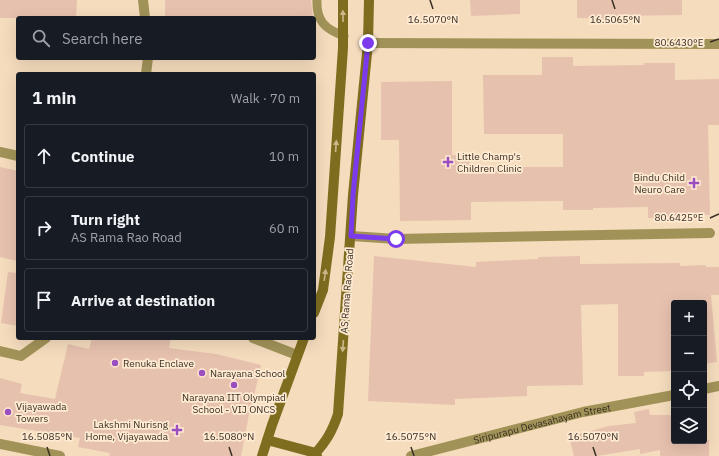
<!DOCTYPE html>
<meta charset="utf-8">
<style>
:root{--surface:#171b24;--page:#20242c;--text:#f1f3f6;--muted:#9ea1a6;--line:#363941}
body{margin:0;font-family:"IBM Plex Sans",sans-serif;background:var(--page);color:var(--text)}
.controls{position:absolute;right:12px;bottom:12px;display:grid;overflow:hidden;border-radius:4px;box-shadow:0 4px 16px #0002}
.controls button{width:36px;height:36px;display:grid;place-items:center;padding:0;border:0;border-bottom:1px solid var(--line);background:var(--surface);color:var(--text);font:20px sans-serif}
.stop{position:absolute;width:12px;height:12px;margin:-9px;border:3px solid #7c3aed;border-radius:50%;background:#fff}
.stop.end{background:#7c3aed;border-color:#fff;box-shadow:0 1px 4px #0008}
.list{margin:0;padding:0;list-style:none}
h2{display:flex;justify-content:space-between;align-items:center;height:52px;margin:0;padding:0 16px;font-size:17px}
h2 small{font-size:13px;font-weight:400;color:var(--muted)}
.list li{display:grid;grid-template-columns:26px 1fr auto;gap:12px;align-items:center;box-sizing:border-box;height:64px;margin:0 8px 8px;padding:0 8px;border:1px solid var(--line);border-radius:4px}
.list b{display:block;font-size:15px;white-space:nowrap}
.list p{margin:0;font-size:13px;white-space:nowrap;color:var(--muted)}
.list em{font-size:13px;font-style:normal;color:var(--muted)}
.icon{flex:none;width:22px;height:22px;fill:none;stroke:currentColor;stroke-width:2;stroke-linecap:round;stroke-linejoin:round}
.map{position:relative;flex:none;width:719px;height:456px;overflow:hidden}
.search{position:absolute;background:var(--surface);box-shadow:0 4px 16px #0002;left:16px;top:16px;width:300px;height:44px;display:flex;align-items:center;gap:10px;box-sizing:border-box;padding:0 14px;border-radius:4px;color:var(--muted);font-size:15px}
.panel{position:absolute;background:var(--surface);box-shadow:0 4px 16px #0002;left:16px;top:72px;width:300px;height:268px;border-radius:4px}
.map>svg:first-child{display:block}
.building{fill:#e6c1ae}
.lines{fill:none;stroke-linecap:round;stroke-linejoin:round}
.lane{stroke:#a19358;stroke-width:9}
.street{stroke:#a19358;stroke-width:10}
.secondary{stroke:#7e6d1f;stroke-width:10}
.oneway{fill:#cbb88a}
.route{stroke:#7c3aed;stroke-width:5}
.ticks{fill:none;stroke:#392f23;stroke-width:1.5}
.poi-dot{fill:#9b4ec0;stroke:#ffead2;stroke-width:1.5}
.labels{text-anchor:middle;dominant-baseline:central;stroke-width:3.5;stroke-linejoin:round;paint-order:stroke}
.poi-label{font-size:10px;fill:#392f23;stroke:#ffead2;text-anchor:start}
.street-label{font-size:10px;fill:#392f23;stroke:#ffead2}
.ticks-label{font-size:10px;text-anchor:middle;fill:#392f23;stroke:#ffead2;stroke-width:3.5;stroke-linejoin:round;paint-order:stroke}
</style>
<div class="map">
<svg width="719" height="456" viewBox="0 0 719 456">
<rect width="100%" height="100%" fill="#f5dcbd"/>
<path class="building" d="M0,0H77L76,18H0Z
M165,0H311L313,18H165Z
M470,0H520V14L471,16Z
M577,0H682V15L615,16V19L577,18Z
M542,57H573V66L644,65V63H675V80L719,79V125H708L710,215H676V218H648V207L593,208V210H563V201L471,202V220L400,221L399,140H381V82L452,81V155H470V167H563V134H484L483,75H542Z
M0,167L18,171V261L0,257Z
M374,256L476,267V262L538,259V257L580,256V264L680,263V266L706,265V267H719V295H711L717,362L704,364V303H674V371L644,372V376H618V304L581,305L583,385L527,386V396L455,399V405L368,401Z
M8,272L18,273V326L1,323Z
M92,338H171L169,348L216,354L261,365L250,414H249L241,456H109L110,453L78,447L80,438L0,425V378L22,384L20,393L55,399L68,344L89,349Z
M649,409L650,415H674V441H704V440H709V456H660V450L640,454V449L597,456H574L569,437L609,426L636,423L634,412Z"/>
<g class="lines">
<path class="lane" d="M317,0C316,21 325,29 344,36"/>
<g class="street">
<path d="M143,0L145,18"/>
<path d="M368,43L719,44"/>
<path d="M146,74L148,58"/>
<path d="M0,152L18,156"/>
<path d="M351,236L396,239L710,233"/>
<path d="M253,338L297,355"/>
<path d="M0,351L21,356L46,338"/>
<path d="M704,389L719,386"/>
<path d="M0,444L60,456"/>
<path id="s1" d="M411,456L583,412L674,395"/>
</g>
<path class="secondary" d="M314,313L323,290L330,237L343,48V0
M267,440L316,453L317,456
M262,456L272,425L304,338
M313,456C326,442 332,432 338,414L353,195L368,43L369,0"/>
</g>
<defs><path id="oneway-solid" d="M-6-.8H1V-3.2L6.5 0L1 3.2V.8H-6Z"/></defs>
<g class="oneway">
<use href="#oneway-solid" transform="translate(343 16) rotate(-91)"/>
<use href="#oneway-solid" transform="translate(336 146) rotate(-86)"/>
<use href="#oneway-solid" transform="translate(325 275) rotate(-82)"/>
<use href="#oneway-solid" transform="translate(343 346) rotate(94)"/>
</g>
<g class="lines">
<path class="route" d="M368,43L353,195L351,236L396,239"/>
</g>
<path class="ticks" d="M430,0L433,9M612,0L615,9M710,42L719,39M710,218L719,214M47,447L50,456M229,447L232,456M411,447L414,456M593,447L596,456"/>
<g class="poi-dot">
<path d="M446 156h4v4h4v4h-4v4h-4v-4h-4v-4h4z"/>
<path d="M692 177h4v4h4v4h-4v4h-4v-4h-4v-4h4z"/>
<circle cx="115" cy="363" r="4"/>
<circle cx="202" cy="373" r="4"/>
<circle cx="234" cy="385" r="4"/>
<circle cx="8" cy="412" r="4"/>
<path d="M175 424h4v4h4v4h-4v4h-4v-4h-4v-4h4z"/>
</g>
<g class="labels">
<g class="poi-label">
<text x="457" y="156">Little Champ's<tspan x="457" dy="12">Children Clinic</tspan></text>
<text x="685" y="177" text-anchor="end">Bindu Child<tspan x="685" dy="12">Neuro Care</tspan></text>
<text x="123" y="363">Renuka Enclave</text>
<text x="210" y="373">Narayana School</text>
<text x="234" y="397" text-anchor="middle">Narayana IIT Olympiad<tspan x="234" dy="12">School - VIJ ONCS</tspan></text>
<text x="16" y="406">Vijayawada<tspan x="16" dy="12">Towers</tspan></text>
<text x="168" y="424" text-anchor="end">Lakshmi Nurisng<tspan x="168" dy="12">Home, Vijayawada</tspan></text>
</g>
<g class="street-label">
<text transform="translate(347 291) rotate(-86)">AS Rama Rao Road</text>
<text stroke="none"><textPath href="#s1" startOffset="135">Siripurapu Devasahayam Street</textPath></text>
</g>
</g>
<g class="ticks-label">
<text x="433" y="23">16.5070°N</text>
<text x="615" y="23">16.5065°N</text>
<text x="679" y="46">80.6430°E</text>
<text x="679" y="221">80.6425°E</text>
<text x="47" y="440">16.5085°N</text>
<text x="229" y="440">16.5080°N</text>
<text x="411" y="440">16.5075°N</text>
<text x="593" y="440">16.5070°N</text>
</g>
</svg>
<div class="controls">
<button>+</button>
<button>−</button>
<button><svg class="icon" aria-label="locate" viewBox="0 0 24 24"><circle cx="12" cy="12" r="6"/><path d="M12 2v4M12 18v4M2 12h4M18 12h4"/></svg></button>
<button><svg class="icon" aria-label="layers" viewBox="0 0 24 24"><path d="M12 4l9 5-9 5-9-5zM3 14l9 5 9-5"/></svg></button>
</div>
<div class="stop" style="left:396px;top:239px"></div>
<div class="stop end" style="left:368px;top:43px"></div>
<div class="search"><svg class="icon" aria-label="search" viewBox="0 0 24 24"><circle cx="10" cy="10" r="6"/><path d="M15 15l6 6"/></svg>Search here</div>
<section class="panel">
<h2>1 min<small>Walk · 70 m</small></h2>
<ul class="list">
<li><svg class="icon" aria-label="ahead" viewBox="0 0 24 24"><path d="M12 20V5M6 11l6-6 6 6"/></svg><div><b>Continue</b></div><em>10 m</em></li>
<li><svg class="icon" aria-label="right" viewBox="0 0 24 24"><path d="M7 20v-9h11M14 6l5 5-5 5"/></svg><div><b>Turn right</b><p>AS Rama Rao Road</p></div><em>60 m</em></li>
<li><svg class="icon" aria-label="arrive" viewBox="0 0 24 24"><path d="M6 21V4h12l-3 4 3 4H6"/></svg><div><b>Arrive at destination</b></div></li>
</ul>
</section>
</div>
